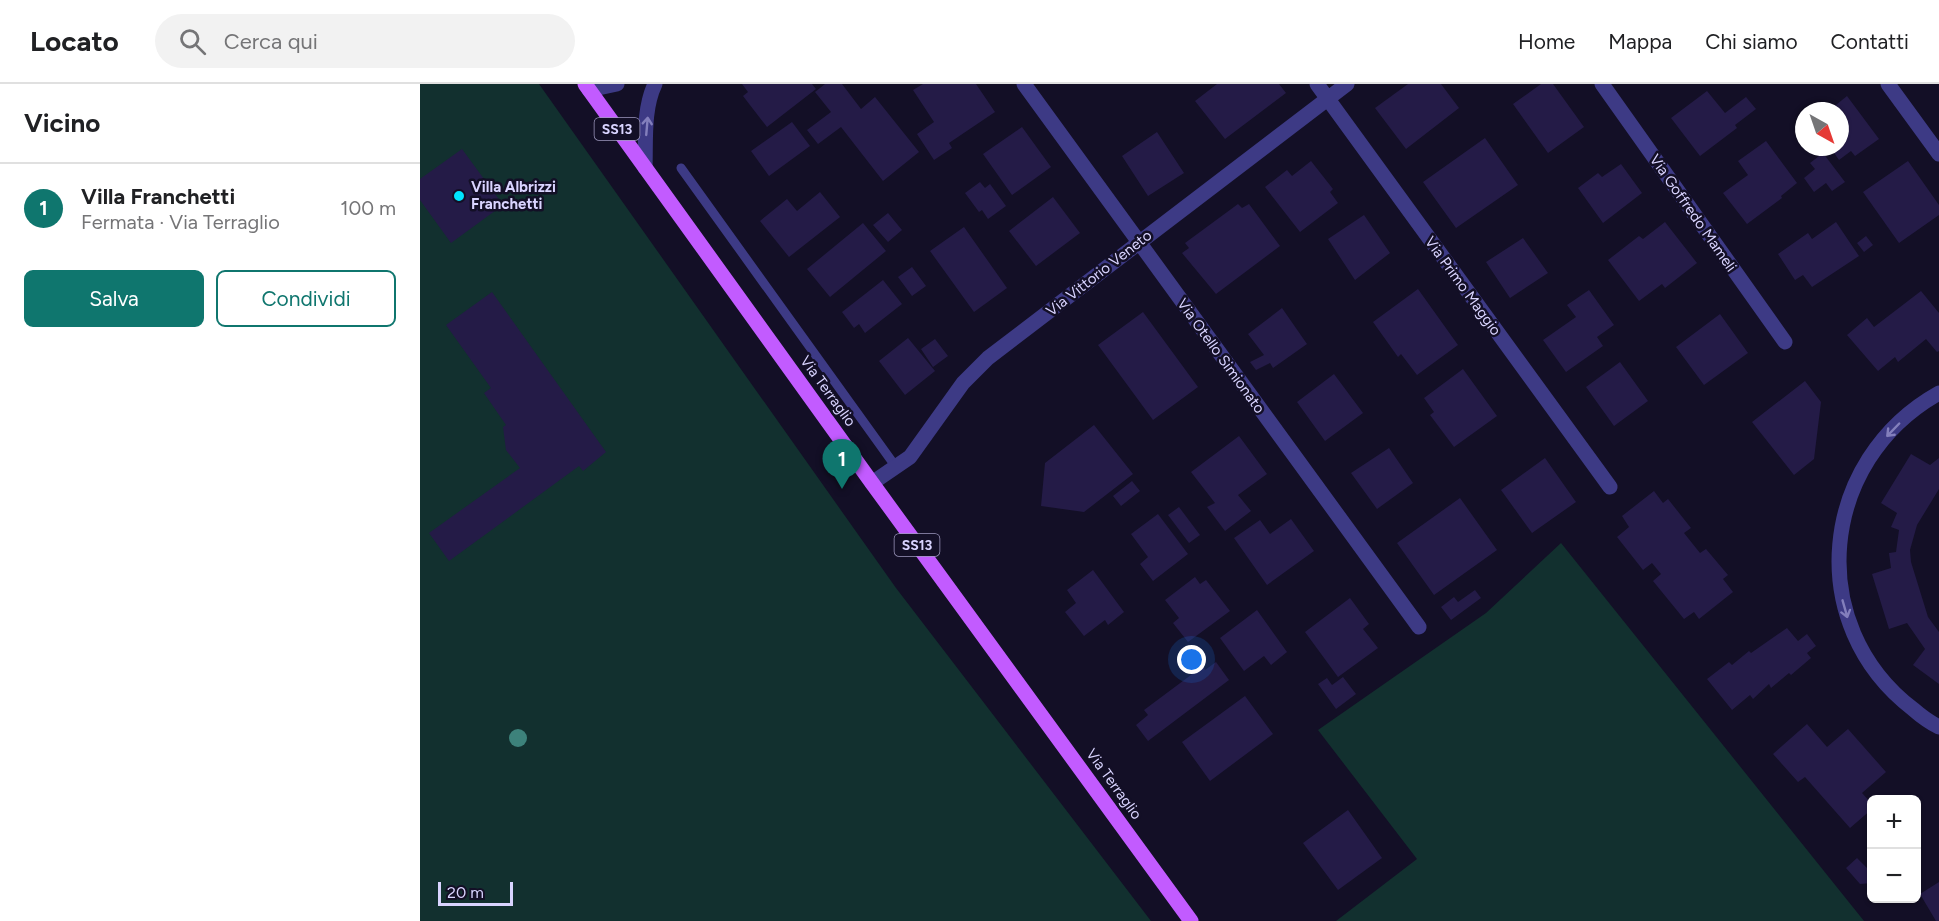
<!DOCTYPE html>
<html lang="it">
<meta charset="utf-8">
<style>
:root{--surface:#fff;--page:#f2f2f2;--text:#202124;--muted:#757577;--line:#e0e0e0;--accent:#0f766e}
body{margin:0;font-family:Figtree,sans-serif;background:var(--page);color:var(--text)}
.controls{position:absolute;right:18px;bottom:18px;display:grid;overflow:hidden;border-radius:9px;box-shadow:0 2px 4px #0004}
.controls button{width:54px;height:54px;display:grid;place-items:center;padding:0;border:0;border-bottom:2px solid var(--line);background:var(--surface);color:var(--text);font:30px sans-serif}
.compass{position:absolute;left:1375px;top:18px;width:54px;height:54px;border-radius:50%;background:var(--surface);box-shadow:0 2px 4px #0004;rotate:140deg}
.scale{position:absolute;left:18px;bottom:15px;width:75px;box-sizing:border-box;padding-left:6px;border:3px solid #d9d4ff;border-top:0;font-size:16px;line-height:21px;white-space:nowrap;color:#d9d4ff;-webkit-text-stroke:4px #130f26;paint-order:stroke}
.you{position:absolute;left:772px;top:576px;width:21px;height:21px;margin:-15px;border:4px solid #fff;border-radius:50%;background:#1a73e8;box-shadow:0 0 0 9px #1a73e833}
.badge{display:grid;place-items:center;width:39px;height:39px;border-radius:50%;background:var(--accent);color:#fff;font-size:20px;font-weight:700}
.pin{position:absolute;translate:-50% -50px;filter:drop-shadow(0 2px 3px #0008)}
.pin::after{content:'';position:absolute;top:32px;width:21px;height:18px;background:inherit;clip-path:polygon(0 0,100% 0,50% 100%)}
.list{margin:0;padding:0;list-style:none}
h2{display:flex;justify-content:space-between;align-items:center;height:78px;margin:0;padding:0 24px;font-size:26px}
h2 small{font-size:20px;font-weight:400;color:var(--muted)}
.list li{display:grid;grid-template-columns:39px 1fr auto;gap:18px;align-items:center;box-sizing:border-box;height:90px;padding:0 24px;border-top:2px solid var(--line)}
.list b{display:block;font-size:22px;white-space:nowrap}
.list p{margin:0;font-size:20px;white-space:nowrap;color:var(--muted)}
.list em{font-size:20px;font-style:normal;color:var(--muted)}
.actions{display:flex;gap:12px;padding:18px 24px}
.actions a{flex:1;padding:14px 0;border:2px solid var(--accent);border-radius:9px;text-align:center;font-size:21px;color:var(--accent)}
.actions .main{background:var(--accent);color:#fff}
.icon{flex:none;width:33px;height:33px;fill:none;stroke:currentColor;stroke-width:2;stroke-linecap:round;stroke-linejoin:round}
.map{position:relative;flex:none;width:1519px;height:837px;overflow:hidden}
header{display:flex;align-items:center;gap:36px;box-sizing:border-box;height:84px;padding:0 30px;background:var(--surface);border-bottom:2px solid var(--line)}
header strong{font-size:28px}
nav{display:flex;gap:33px;margin-inline-start:auto;font-size:21px}
.search{width:420px;height:54px;background:var(--page);display:flex;align-items:center;gap:15px;box-sizing:border-box;padding:0 21px;border-radius:33px;color:var(--muted);font-size:22px}
main{display:flex}
aside{flex:1;background:var(--surface)}
.map>svg:first-child{display:block}
.green{fill:#12302f}
.building{fill:#241b47}
.lines{fill:none;stroke-linecap:round;stroke-linejoin:round}
.service{stroke:#3d3a85;stroke-width:9}
.minor{stroke:#3d3a85;stroke-width:15}
.tertiary{stroke:#3d3a85;stroke-width:15}
.primary{stroke:#c25bff;stroke-width:15}
.tree{fill:#3d827b}
.oneway{stroke:#837fbc}
.poi-dot{fill:#00e5ff;stroke:#130f26;stroke-width:2}
.labels{text-anchor:middle;dominant-baseline:central;stroke-width:5;stroke-linejoin:round;paint-order:stroke}
.shield{fill:#130f26;stroke:#9e99be;stroke-width:1.5}
.shield-label{font-size:14px;font-weight:bold;fill:#d9d4ff}
.poi-label{font-size:15px;font-weight:bold;fill:#d9d4ff;stroke:#130f26;text-anchor:start}
.street-label{font-size:15px;fill:#d9d4ff;stroke:#130f26}
</style>
<header>
<strong>Locato</strong>
<div class="search"><svg class="icon" aria-label="search" viewBox="0 0 24 24"><circle cx="10" cy="10" r="6"/><path d="M15 15l6 6"/></svg>Cerca qui</div>
<nav><a>Home</a><a>Mappa</a><a>Chi siamo</a><a>Contatti</a></nav>
</header>
<main>
<aside>
<h2>Vicino<small></small></h2>
<ul class="list">
<li><span class="badge">1</span><div><b>Villa Franchetti</b><p>Fermata · Via Terraglio</p></div><em>100 m</em></li>
</ul>
<div class="actions"><a class="main">Salva</a><a>Condividi</a></div>
</aside>
<div class="map">
<svg width="1519" height="837" viewBox="0 0 1519 837">
<rect width="100%" height="100%" fill="#130f26"/>
<path class="green" d="M0,0H119L476,504L731,837H0Z
M1141,459L1444,837H916L997,775L898,646L1066,529Z"/>
<path class="building" d="M322,0H392L396,5L347,43L323,12L328,8Z
M405,0H422L441,25L455,13L499,68L463,97L421,43L398,60L387,46L411,28L395,8Z
M503,0H556L575,28L529,59L532,64L514,76L497,50L514,38L493,6Z
M797,0H859L866,9L805,55L775,17Z
M988,0H1021L1039,24L986,65L955,24Z
M1121,0H1133L1164,43L1128,69L1093,20Z
M1287,7L1305,29L1326,13L1336,25L1315,41L1317,44L1280,72L1251,34Z
M1427,12L1459,55L1435,72L1431,67L1419,76L1410,63H1420V27H1399L1408,20L1411,25Z
M372,38L390,62L349,92L331,67Z
M602,43L631,83L592,111L563,70Z
M737,48L764,89L728,112L702,72Z
M1065,54L1098,101L1036,144L1003,98Z
M1346,57L1377,99L1361,112L1362,114L1327,140L1303,109L1328,91L1318,77Z
M42,65L83,121L31,159L0,116V95Z
M1403,69L1425,98L1412,107L1406,99L1394,108L1384,94L1395,85L1390,79Z
M891,77L913,105L910,108L918,119L880,148L845,103L867,86L872,92Z
M1488,77L1519,121V131L1479,159L1443,108Z
M1201,80L1222,109L1183,139L1158,104L1178,89L1182,93Z
M560,98L565,104L570,100L586,122L568,135L562,126L559,128L545,109Z
M400,108L420,133L369,173L340,137L367,115L377,127Z
M633,113L660,149L616,182L589,147Z
M818,120L822,124L829,120L860,162L796,210L762,169L769,164L765,159Z
M468,129L482,146L468,158L453,141Z
M944,131L970,169L935,196L908,155Z
M1245,138L1277,179L1245,204L1242,200L1219,217L1188,176L1219,152L1223,155Z
M1416,138L1439,172L1392,203L1383,191L1375,196L1358,170L1388,149L1392,155Z
M443,139L466,167L410,213L387,185Z
M544,143L587,204L554,228L510,167Z
M1446,152L1453,161L1444,168L1437,159Z
M1103,154L1128,189L1090,214L1066,178Z
M492,183L506,202L492,212L478,193Z
M463,196L482,220L445,249L439,240L434,244L422,228Z
M998,205L1038,261L997,291L981,270L978,273L953,238Z
M1169,206L1194,241L1177,253L1183,262L1146,288L1123,256L1156,233L1147,221Z
M1501,207L1519,229V267L1517,268L1506,255L1478,278L1475,273L1458,287L1427,251L1447,234L1454,243Z
M72,208L186,368L163,387L159,382L29,477L9,449L100,384L86,366L83,343L86,341L64,309L71,304L26,241Z
M862,224L887,260L853,284L850,279L836,286L830,278L844,271L828,250Z
M723,228L778,303L733,336L678,261Z
M1300,230L1328,269L1284,301L1256,263Z
M488,254L515,287L485,311L459,277Z
M515,255L528,272L513,283L501,265Z
M1200,278L1228,317L1194,342L1166,303Z
M1043,285L1077,332L1034,363L1010,331L1014,328L1004,314Z
M914,290L943,329L905,357L877,318Z
M1385,297L1401,318L1394,375L1374,391L1332,338Z
M674,341L713,390L664,428L621,422L625,379Z
M819,352L847,390L818,411L831,427L805,447L787,423L795,419L771,388Z
M969,364L993,399L957,425L931,389Z
M1491,370L1510,381L1519,374V405L1497,441L1490,466L1491,478L1508,533L1519,548V600L1493,581L1505,565L1487,539L1469,545L1452,490L1471,484L1469,469L1476,468L1479,446L1471,443L1477,429L1461,419Z
M1125,374L1156,418L1112,449L1081,406Z
M712,397L720,407L701,422L693,412Z
M1234,407L1243,419L1248,415L1271,444L1264,449L1280,469L1286,465L1308,491L1303,495L1313,508L1279,535L1274,528L1264,535L1233,497L1241,490L1232,479L1223,486L1197,453L1209,443L1202,432Z
M1040,414L1077,466L1014,511L977,459Z
M759,423L780,451L769,459L748,431Z
M738,430L768,470L733,497L720,480L728,473L711,450Z
M871,435L894,467L847,501L814,454L840,436L850,450Z
M673,486L704,528L688,541L685,536L664,552L645,528L656,519L647,506Z
M775,493L780,500L786,496L810,527L768,558L753,539L759,534L745,516Z
M1055,506L1061,514L1031,536L1021,523L1034,513L1038,518Z
M930,514L949,540L943,545L958,564L918,593L885,548Z
M837,526L867,568L851,581L844,572L824,587L800,554Z
M1367,544L1378,557L1387,550L1396,562L1387,569L1391,574L1371,591L1369,589L1351,604L1349,600L1333,615L1330,611L1312,626L1287,595L1309,578L1312,581L1329,567L1331,569Z
M796,578L809,596L728,657L716,641L728,631L724,626L783,582L785,586Z
M923,593L936,610L916,625L898,600L907,594L912,601Z
M825,612L853,650L790,697L762,658Z
M1387,640L1407,663L1428,645L1466,688L1442,709L1452,720V725L1430,744L1385,693L1378,698L1353,670Z
M928,726L962,774L918,806L883,759Z
M1437,774L1452,789V799L1440,800L1426,784Z
M1519,798V837H1516L1500,810Z"/>
<g class="lines">
<path class="service" d="M261,84L476,383"/>
<path class="minor" d="M604,0L999,543
M897,0L1190,403
M1182,0L1365,258
M1468,0L1519,70
M1519,309C1399,376 1383,541 1493,625C1501,632 1509,638 1519,643
M452,399L490,373L543,299L568,274L927,0"/>
<path class="tertiary" d="M169,6L197,0
M225,84C226,57 223,25 235,0"/>
<path class="primary" d="M165,0L452,399L771,837"/>
</g>
<circle class="tree" cx="98" cy="654" r="9"/>
<defs><path id="oneway-shaft" d="M-6 0H5M1.5-3L5.5 0L1.5 3" fill="none" stroke-width="1.6" stroke-linecap="round" stroke-linejoin="round" transform="scale(1.5)"/></defs>
<g class="oneway">
<use href="#oneway-shaft" transform="translate(227 42) rotate(-85)"/>
<use href="#oneway-shaft" transform="translate(1473 346) rotate(134)"/>
<use href="#oneway-shaft" transform="translate(1425 525) rotate(74)"/>
</g>
<circle class="poi-dot" cx="39" cy="112" r="6"/>
<g class="labels">
<g class="shield">
<rect x="174.5" y="34" width="45" height="22" rx="4.5"/>
<rect x="474.5" y="450" width="45" height="22" rx="4.5"/>
</g>
<g class="shield-label">
<text x="197" y="45">SS13</text>
<text x="497" y="461">SS13</text>
</g>
<g class="poi-label">
<text x="51" y="103">Villa Albrizzi<tspan x="51" dy="17">Franchetti</tspan></text>
</g>
<g class="street-label">
<text transform="translate(1273 129) rotate(55)">Via Goffredo Mameli</text>
<text transform="translate(679 189) rotate(-38)">Via Vittorio Veneto</text>
<text transform="translate(1043 202) rotate(54)">Via Primo Maggio</text>
<text transform="translate(801 272) rotate(54)">Via Otello Simionato</text>
<text transform="translate(408 307) rotate(54)">Via Terraglio</text>
<text transform="translate(694 700) rotate(54)">Via Terraglio</text>
</g>
</g>
</svg>
<div class="controls">
<button>+</button>
<button>−</button>
</div>
<svg class="compass" viewBox="-18 -18 36 36"><path d="M0-13l5 13h-10z" fill="#e53935"/><path d="M0 13l5-13h-10z" fill="#757577"/></svg>
<div class="scale">20 m</div>
<div class="you"></div>
<div class="pin badge" style="left:422px;top:405px">1</div>
</div>
</main>
